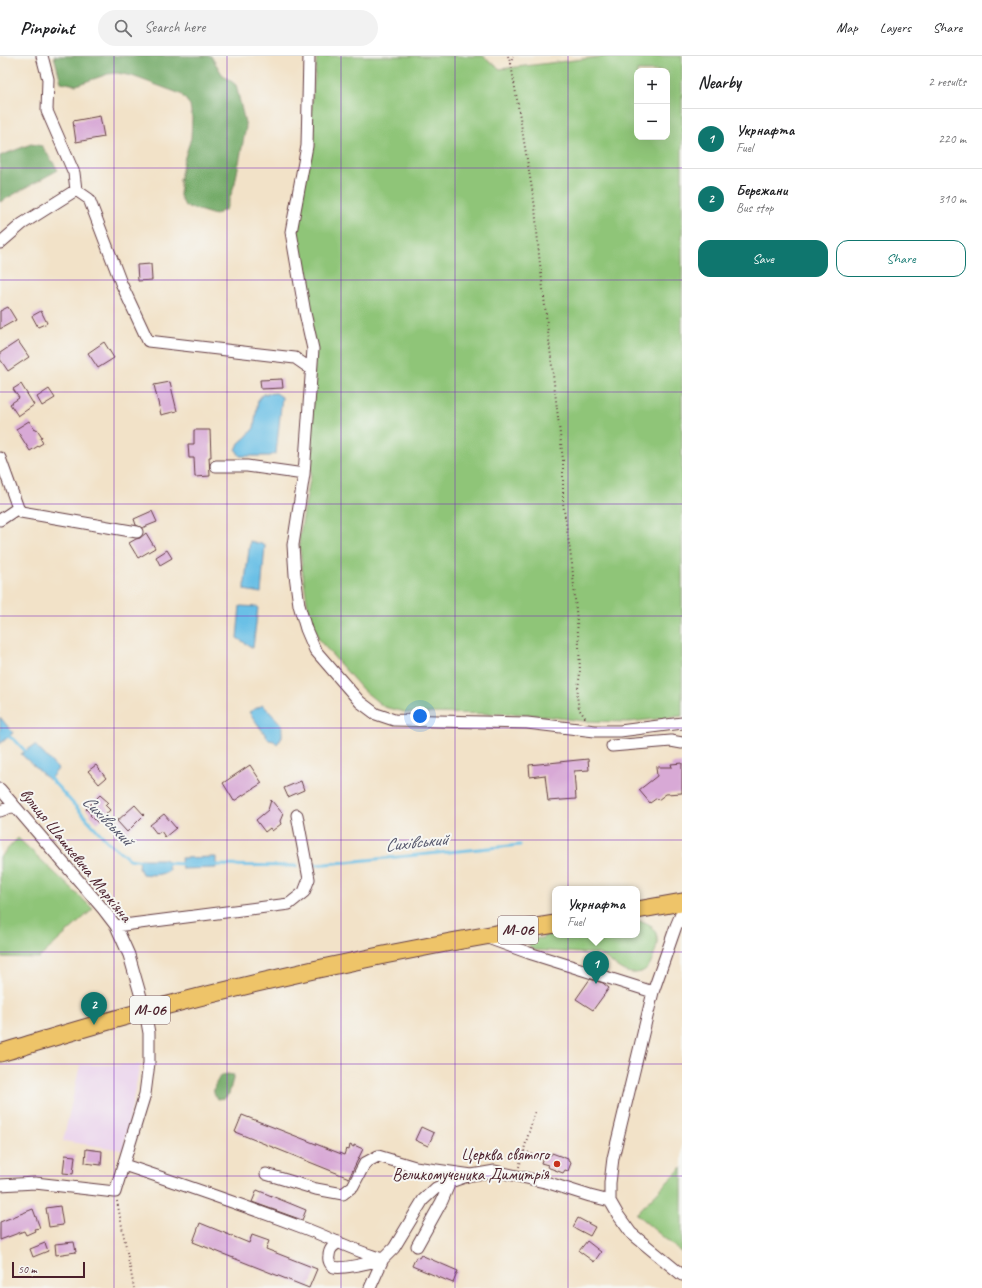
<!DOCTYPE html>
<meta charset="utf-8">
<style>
:root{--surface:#fff;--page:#f2f2f2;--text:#202124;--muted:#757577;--line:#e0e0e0;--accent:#0f766e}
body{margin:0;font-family:Caveat,sans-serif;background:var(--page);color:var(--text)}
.controls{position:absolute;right:12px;top:12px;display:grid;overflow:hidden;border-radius:8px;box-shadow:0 4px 16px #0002}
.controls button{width:36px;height:36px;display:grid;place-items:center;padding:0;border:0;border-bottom:1px solid var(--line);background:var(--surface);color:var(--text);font:20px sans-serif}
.scale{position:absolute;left:12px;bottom:10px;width:73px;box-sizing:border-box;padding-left:4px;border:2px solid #4a1f2b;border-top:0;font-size:11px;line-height:14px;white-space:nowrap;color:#4a1f2b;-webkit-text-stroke:3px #f6f6f2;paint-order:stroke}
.you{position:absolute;left:420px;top:660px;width:14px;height:14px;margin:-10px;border:3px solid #fff;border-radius:50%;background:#1a73e8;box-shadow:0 0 0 6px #1a73e833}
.badge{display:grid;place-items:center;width:26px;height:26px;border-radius:50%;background:var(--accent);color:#fff;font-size:13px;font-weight:700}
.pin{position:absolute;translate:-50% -33px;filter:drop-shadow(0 1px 2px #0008)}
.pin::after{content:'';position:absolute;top:21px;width:14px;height:12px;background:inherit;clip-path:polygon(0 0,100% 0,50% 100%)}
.popup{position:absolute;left:552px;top:830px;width:88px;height:52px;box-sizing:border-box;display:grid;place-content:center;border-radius:8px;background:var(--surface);filter:drop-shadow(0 1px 3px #0005);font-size:13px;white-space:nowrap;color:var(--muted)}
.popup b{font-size:15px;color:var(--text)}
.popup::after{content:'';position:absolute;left:50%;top:100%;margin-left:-8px;border:8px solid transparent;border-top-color:var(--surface)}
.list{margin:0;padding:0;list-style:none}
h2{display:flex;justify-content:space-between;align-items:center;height:52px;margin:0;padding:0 16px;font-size:17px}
h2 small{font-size:13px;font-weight:400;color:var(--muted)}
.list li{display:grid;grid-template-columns:26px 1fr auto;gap:12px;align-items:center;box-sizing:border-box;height:60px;padding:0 16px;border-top:1px solid var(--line)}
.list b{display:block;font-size:15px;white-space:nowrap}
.list p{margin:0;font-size:13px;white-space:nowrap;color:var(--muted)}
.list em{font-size:13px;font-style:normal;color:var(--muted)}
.actions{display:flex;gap:8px;padding:12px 16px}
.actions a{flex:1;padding:9px 0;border:1px solid var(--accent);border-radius:12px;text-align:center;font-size:14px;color:var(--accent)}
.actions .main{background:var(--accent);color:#fff}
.icon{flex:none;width:22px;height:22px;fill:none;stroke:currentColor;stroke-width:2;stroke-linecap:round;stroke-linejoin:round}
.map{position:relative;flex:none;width:682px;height:1232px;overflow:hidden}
header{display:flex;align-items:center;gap:24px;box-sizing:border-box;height:56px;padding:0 20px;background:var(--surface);border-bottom:1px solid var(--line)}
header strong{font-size:19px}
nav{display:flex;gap:22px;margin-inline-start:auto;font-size:14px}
.search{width:280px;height:36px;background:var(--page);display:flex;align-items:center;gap:10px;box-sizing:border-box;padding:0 14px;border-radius:22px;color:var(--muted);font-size:15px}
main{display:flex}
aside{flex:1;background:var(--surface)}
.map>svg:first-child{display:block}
.built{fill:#ead1ec}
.green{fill:#8fc578;stroke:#6c7252;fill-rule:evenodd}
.forest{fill:#73aa68;stroke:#5e644a}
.water{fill:#6ac0e6;stroke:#5a7088}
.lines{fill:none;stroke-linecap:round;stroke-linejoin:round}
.stream{stroke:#6ac0e6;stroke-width:3}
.building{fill:#d8a9d6}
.minor-casing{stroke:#633c43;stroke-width:13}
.highway-casing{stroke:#633c43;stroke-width:19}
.path{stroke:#633c43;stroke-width:2;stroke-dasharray:1 3;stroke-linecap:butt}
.minor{stroke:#fff;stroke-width:11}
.highway{stroke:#eec469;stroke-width:17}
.grid{fill:none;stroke:#7b2cbf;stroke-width:1;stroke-opacity:0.55}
.poi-dot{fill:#c8321e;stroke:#f6f6f2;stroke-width:1.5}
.labels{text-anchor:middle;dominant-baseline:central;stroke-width:4;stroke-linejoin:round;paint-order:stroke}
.shield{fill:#f6f6f2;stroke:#7e6067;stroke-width:1}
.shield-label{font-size:16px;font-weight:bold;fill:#4a1f2b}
.street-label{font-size:17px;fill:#4a1f2b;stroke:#f6f6f2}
.poi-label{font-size:17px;fill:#4a1f2b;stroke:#f6f6f2;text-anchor:end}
.water-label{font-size:18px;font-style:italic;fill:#55576c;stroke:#f6f6f2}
</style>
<header>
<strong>Pinpoint</strong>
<div class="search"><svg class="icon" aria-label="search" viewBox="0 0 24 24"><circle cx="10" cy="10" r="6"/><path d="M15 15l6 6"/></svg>Search here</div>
<nav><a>Map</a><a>Layers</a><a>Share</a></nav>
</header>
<main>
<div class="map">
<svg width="682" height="1232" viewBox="0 0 682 1232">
<rect width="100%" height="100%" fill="#f6f6f2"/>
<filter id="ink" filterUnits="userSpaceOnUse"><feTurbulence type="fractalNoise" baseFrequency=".025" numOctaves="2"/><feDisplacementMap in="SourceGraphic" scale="8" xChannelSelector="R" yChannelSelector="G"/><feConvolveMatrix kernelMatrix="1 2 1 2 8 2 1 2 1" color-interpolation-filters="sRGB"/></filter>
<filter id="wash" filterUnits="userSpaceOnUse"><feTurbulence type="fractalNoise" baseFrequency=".012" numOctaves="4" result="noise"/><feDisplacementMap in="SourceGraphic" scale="16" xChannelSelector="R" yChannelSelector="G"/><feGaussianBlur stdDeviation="0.9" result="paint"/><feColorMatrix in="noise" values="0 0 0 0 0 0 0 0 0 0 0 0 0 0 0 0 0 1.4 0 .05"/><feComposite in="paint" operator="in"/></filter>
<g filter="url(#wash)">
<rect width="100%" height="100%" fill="#f2e2c8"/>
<path class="built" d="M80,1009H140L123,1094L63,1085Z"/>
<path class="green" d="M317,0H483L500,13L608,0H682V660L629,666L584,665L526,658L408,657L384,651L363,634L319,584L308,552L302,512L299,483L311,418L312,364L315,293L297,174ZM637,15H667V81H637Z
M18,782L93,853L39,902L0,901V801Z
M641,865C657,869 660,882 655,896C652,906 648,916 636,917C621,919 611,903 598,898C593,897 585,897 580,897C564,896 549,895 534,894L529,890L530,883L543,882L546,878L555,876V879H637V866Z
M682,1111V1197L636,1158Z"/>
<path class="forest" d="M54,0H211L222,18L236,29L246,71L235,127L226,153L215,159L185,150L180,140V122L183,107L191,82L192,62L190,49L181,38L132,20L117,17L108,18L76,29L61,26Z
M31,88L42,90L58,114L0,146V100Z
M227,1018L234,1019L229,1038L225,1042L217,1043C210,1034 216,1028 220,1020Z"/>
<path class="water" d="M276,337L282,341L276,397L270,400H240L236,394L239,387L246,381L254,372L258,344L263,338Z
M250,485L265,489L261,537L244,534Z
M240,550L258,551L253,592L237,582Z
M263,649L282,669V681L277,688L274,685L269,684L249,656Z
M0,661L13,677L0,688Z
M35,689L58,713L49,724L21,698Z
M216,801V812L182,813L181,802Z
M140,803H164L167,805L169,814C161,820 151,819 142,818L139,812Z"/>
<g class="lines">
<path class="stream" d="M0,676L15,684L27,697
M48,720L107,785L129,803L144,805
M165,807L185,808
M213,809L297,810
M315,809L520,789"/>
</g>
<g id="blocks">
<path class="building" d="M100,60L104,81L76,86L73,65Z
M151,208L152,224L138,225L137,209Z
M8,251L16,264L0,273V255Z
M41,255L47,267L38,271L32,260Z
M18,285L29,301L8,315L0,303V297Z
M104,286L114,302L98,312L88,297Z
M282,323L283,332L261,333L260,324Z
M170,326L177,355L161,359L154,329Z
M21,328L34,349L18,360L10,348L19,342L13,333Z
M49,333L55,342L42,350L37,341Z
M29,365L35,374L37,373L42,381L40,382L43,387L30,395L16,373Z
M194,374H210L211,401H209L210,420L195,421L194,402H189L188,388H194Z
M152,455L157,466L142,472L136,469L134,463Z
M146,477L155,492L138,502L129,487L136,483L140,482Z
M167,494L172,502L160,509L156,501Z
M588,703L589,714L574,715L576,743L548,745L545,719L530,721L529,709Z
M682,707V737L666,738L658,744L657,742L650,747L639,734L657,720L656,711H672L671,708Z
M96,709L106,722L99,728L88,715Z
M250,709L262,727L234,745L223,727Z
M301,725L304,734L288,741L284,732Z
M100,739L108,746L105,749L110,754L98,767L90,759L91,758L86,753Z
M271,744L283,758L280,765L281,768L272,775L270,772L265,776L256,764L268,754Z
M135,749L144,759L127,776L117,765Z
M164,758L176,772L165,781L161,775L157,778L150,769Z
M590,923L603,927L609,932L593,954L576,943Z
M242,1059L344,1099L346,1093L349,1094L350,1089L354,1091V1089L363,1093L349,1122L235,1076Z
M421,1071L434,1077L428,1090L415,1084Z
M86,1093L102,1095L101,1109L85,1107Z
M544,1097L551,1099L552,1097L568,1103V1105L571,1107L568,1115L565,1114L563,1117L547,1111L548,1109L541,1107Z
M65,1099L75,1100L73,1118L63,1117Z
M257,1134L306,1154L302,1164L252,1146Z
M60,1150L63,1169L49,1171L46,1152Z
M33,1153L40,1172L34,1173L35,1175L26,1179L24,1175L0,1184V1166Z
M578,1162L595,1171L590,1180L573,1171Z
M200,1167L249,1187L252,1179L269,1185L266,1193L317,1213L309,1232L193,1186Z
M587,1185L601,1196L594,1206L579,1195Z
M74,1186L76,1196L56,1199L55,1188Z
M45,1187L48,1195L33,1201L30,1193Z
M421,1199L458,1215L453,1227L412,1210L416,1201L419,1202Z"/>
</g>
</g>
<g filter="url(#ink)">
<use href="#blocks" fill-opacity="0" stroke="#633c43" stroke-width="1"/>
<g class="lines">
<defs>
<path id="minor" d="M42,0L48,23L47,55L74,117L76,134L89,143L121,227L148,285L295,302L311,313
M309,0L307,90L291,176L305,257L313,293L304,418L293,489L295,519L299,549L306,573L315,594L360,646L376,658L394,664L527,667L595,675H620L682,667
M0,187L22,168L76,134
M0,402L18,452L21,456L137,476
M216,410H247L304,418
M0,464L18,452
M612,690L671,685L682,687
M0,733L103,853L116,870L129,899L145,955L149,977V1007L145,1038L115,1136L35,1127L0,1129
M0,755L14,750
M682,856L676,870L653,936L613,1102L610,1127V1145L618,1159L631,1177L682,1219
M116,870L289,848L304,836L309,823L297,759
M485,881L529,897L653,936
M124,1109C184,1129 245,1150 304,1172C331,1182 356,1196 383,1203
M266,1118L316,1133L343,1138L353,1130L365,1107L378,1100L415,1111L472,1119L495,1115L517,1120L549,1127L590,1140L610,1145
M339,1186C333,1190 329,1193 329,1200C328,1204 330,1209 334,1211C342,1214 372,1206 381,1204
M417,1190L442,1145L450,1126
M370,1232L383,1203L394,1192L423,1144L436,1132L450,1126L470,1119"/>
<path id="highway" d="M637,854L682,846
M0,997C48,983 96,968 145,955C280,919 417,890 555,868"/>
</defs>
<use href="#minor" class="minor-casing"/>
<use href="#highway" class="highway-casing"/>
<path class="path" d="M508,0L511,8L535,151L539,199L563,404V447L572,508L579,589L580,617L577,640L579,653L587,664
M511,8L513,0
M524,1095L543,1102
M519,1111L535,1055
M117,1145L134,1232"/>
<use href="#minor" class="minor"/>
<use href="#highway" class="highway"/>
</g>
</g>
<path class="grid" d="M114,0V1232M227,0V1232M341,0V1232M455,0V1232M568,0V1232M0,112H682M0,224H682M0,336H682M0,448H682M0,560H682M0,672H682M0,784H682M0,896H682M0,1008H682M0,1120H682"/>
<circle class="poi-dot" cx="557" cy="1108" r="4"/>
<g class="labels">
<g class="shield">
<rect x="498" y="860" width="40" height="28" rx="3"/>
<rect x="130" y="940" width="40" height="28" rx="3"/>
</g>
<g class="shield-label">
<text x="518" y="874">М-06</text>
<text x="150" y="954">М-06</text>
</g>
<g class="street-label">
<text transform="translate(76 799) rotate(51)">вулиця Шашкевича Маркіяна</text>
</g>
<g class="poi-label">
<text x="549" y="1098">Церква святого<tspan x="549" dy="20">Великомученика Димитрія</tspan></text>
</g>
<g class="water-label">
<text transform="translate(108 764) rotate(45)">Сихівський</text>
<text transform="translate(416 786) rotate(-6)">Сихівський</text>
</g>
</g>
</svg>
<div class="controls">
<button>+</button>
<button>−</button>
</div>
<div class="scale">50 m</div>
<div class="you"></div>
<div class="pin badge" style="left:596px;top:928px">1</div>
<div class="popup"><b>Укрнафта</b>Fuel</div>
<div class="pin badge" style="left:94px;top:969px">2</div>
</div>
<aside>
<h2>Nearby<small>2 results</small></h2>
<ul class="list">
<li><span class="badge">1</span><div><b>Укрнафта</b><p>Fuel</p></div><em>220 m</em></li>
<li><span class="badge">2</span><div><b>Бережани</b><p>Bus stop</p></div><em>310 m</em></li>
</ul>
<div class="actions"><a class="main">Save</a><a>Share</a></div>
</aside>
</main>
